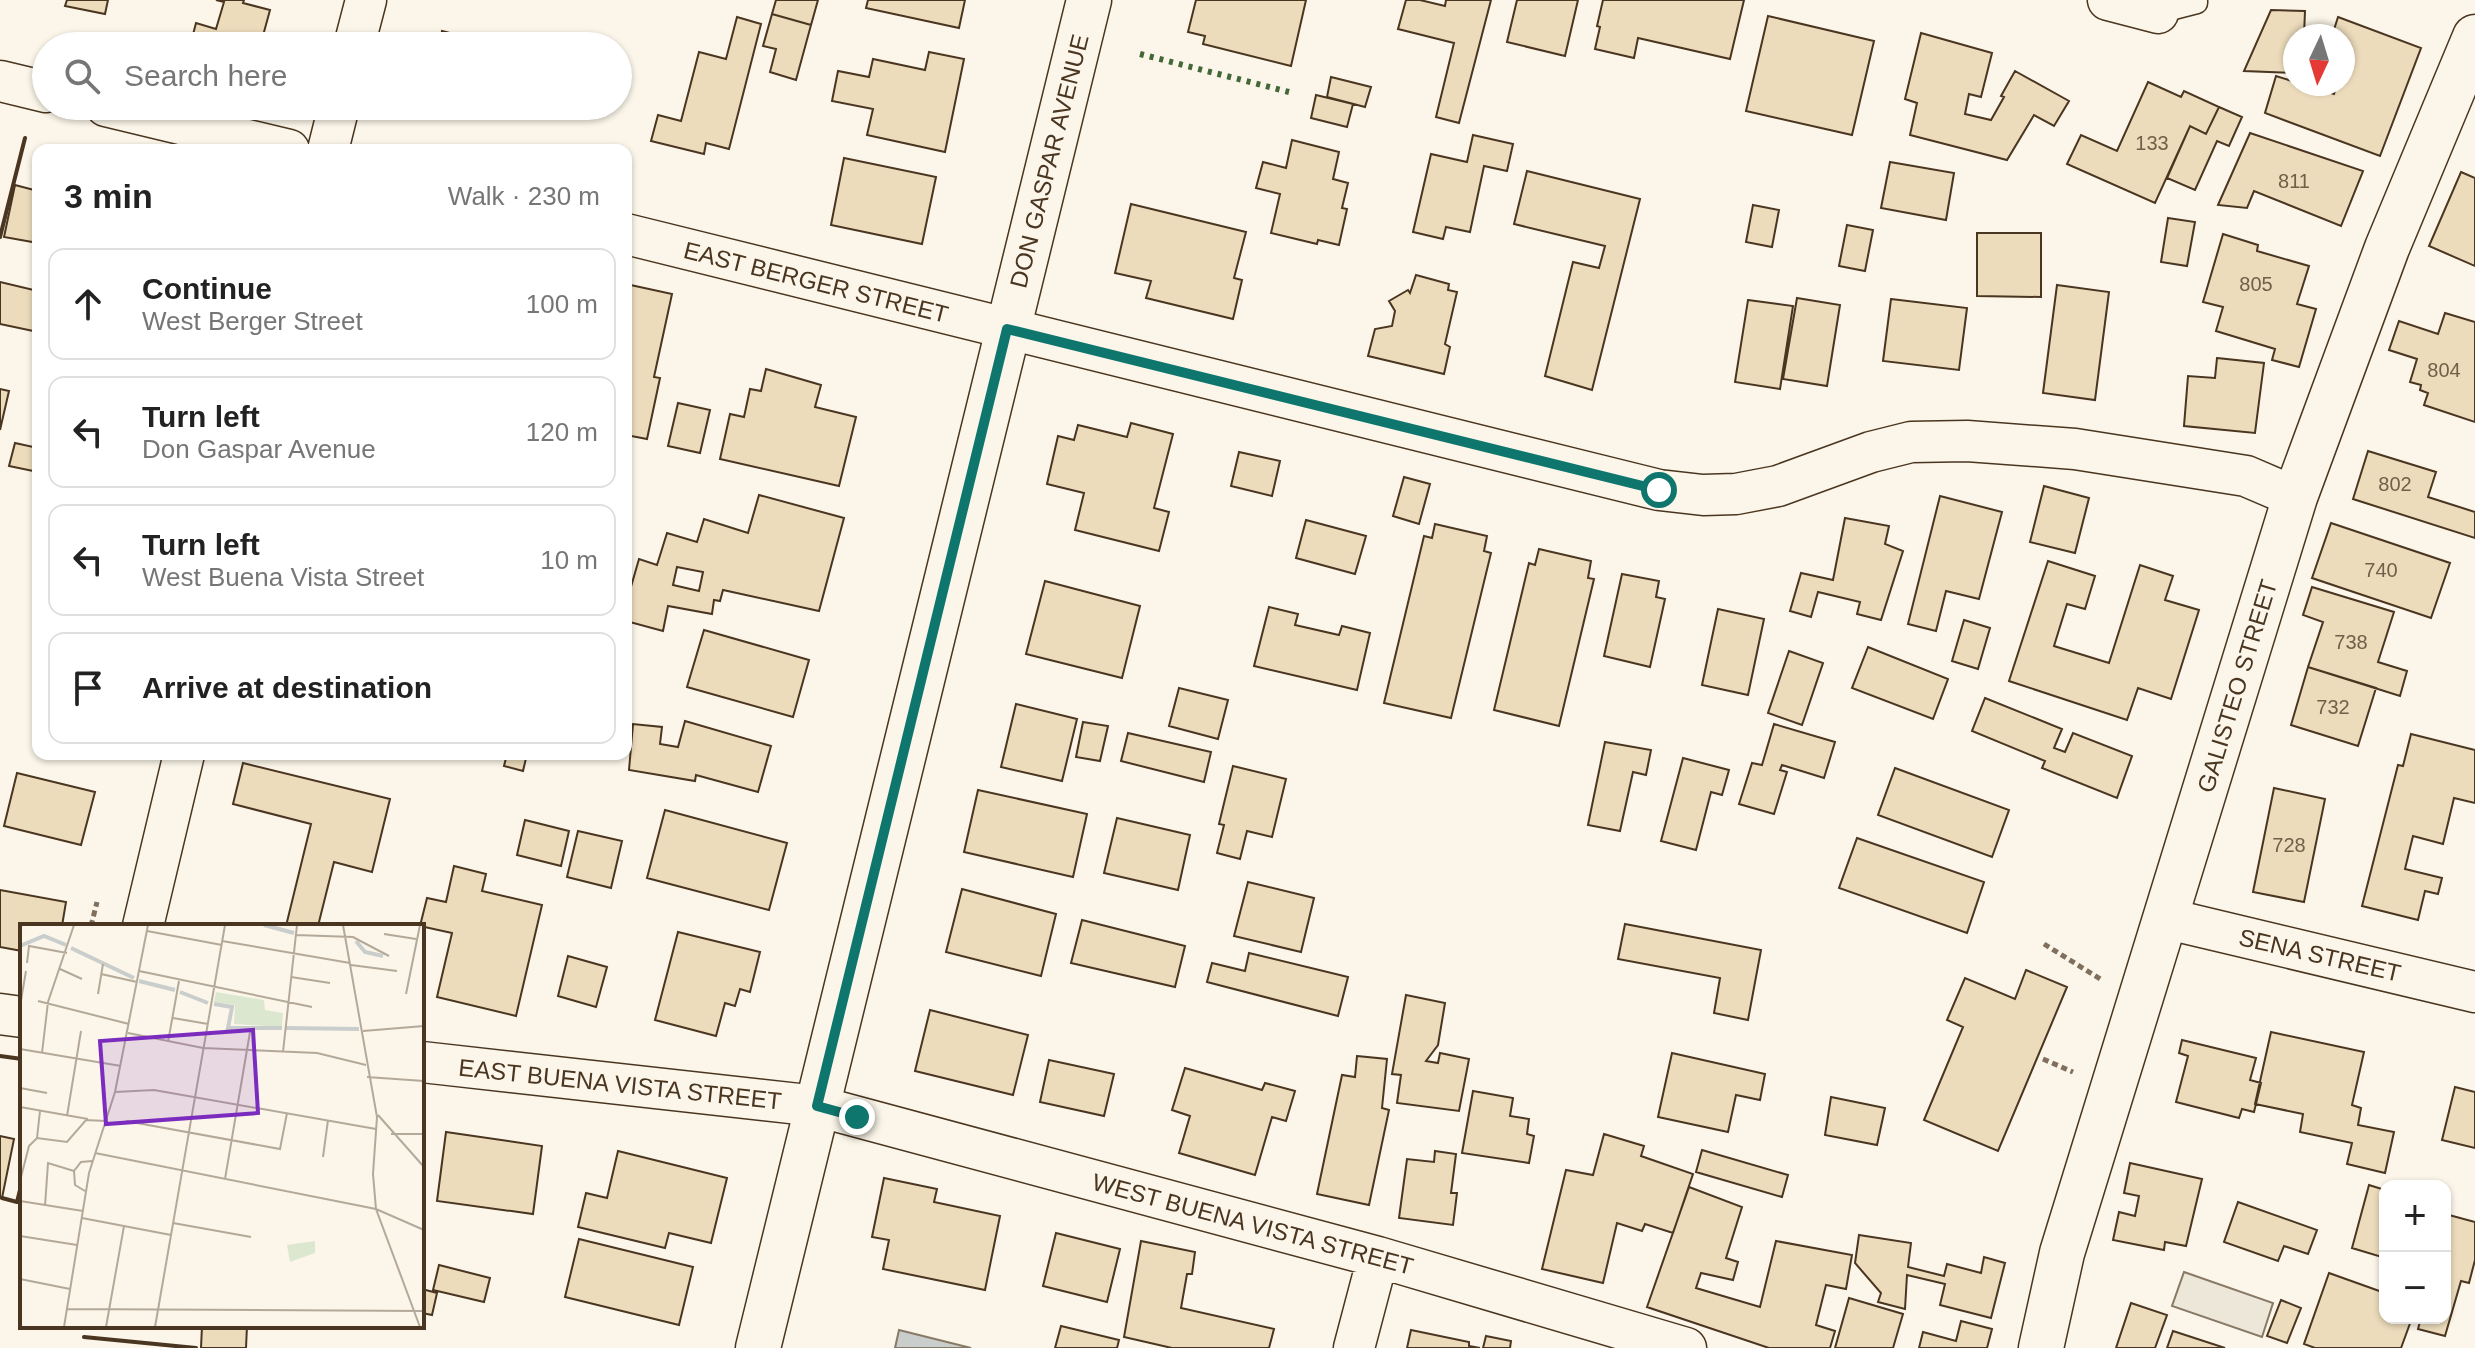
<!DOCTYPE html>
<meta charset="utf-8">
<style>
:root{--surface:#fff;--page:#f2f2f2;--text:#222;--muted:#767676;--line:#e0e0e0}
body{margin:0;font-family:Helvetica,sans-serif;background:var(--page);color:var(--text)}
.controls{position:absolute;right:24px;bottom:24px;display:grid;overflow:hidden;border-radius:16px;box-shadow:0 2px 6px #0004}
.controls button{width:72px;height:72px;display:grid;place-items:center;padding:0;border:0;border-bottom:2px solid var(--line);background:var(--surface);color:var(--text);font:40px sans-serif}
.compass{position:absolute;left:2283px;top:24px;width:72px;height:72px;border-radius:50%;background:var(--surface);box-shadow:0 2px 6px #0004;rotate:184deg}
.stop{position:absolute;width:24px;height:24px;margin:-18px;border:6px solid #0f766e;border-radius:50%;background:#fff}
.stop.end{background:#0f766e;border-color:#fff;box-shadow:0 2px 8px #0008}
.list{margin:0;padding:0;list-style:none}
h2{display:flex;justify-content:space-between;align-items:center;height:104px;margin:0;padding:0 32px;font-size:34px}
h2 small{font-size:26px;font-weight:400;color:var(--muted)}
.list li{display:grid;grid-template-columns:52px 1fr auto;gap:24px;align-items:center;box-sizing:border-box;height:112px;margin:0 16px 16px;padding:0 16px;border:2px solid var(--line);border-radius:16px}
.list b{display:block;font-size:30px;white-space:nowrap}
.list p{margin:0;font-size:26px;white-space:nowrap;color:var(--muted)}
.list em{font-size:26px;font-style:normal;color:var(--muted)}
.icon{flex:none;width:44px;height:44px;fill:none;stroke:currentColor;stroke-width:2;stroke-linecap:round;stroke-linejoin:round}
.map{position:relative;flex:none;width:2475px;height:1348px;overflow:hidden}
.search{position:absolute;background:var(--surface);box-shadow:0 2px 6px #0004;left:32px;top:32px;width:600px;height:88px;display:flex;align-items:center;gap:20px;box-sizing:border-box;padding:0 28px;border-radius:44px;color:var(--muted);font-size:30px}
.panel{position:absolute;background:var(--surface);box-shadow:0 2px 6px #0004;left:32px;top:144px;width:600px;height:616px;border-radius:16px}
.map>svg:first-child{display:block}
.parking{fill:#ede7d9;stroke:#887966;stroke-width:2}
.water{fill:#c9cecd;stroke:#887966;stroke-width:2}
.building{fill:#ecdcbc;stroke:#4a3520;stroke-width:2;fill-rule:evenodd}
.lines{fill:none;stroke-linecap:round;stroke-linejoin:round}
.service-casing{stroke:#4a3520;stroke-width:23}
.minor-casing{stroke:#4a3520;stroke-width:43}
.tertiary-casing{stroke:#4a3520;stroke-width:47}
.path{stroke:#7f6f5c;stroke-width:5;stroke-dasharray:6 4;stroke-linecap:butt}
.service{stroke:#fbf6e9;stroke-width:20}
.minor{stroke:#fbf6e9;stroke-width:40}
.tertiary{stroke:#fbf6e9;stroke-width:44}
.hedge{stroke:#436837;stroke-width:6;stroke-dasharray:4 6;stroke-linecap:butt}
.wall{stroke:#4a3520;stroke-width:4}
.route{stroke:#0f766e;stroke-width:10}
.labels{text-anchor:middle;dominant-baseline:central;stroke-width:6;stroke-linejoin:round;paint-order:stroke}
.number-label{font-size:20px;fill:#725f47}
.street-label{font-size:24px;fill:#4a3520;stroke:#fbf6e9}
.inset-river{fill:none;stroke:#c9cecd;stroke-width:4}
.inset-road{fill:none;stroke:#b4a999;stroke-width:2}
.view{fill:#7b2cbf;fill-opacity:0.15;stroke:#7b2cbf;stroke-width:4}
.inset-edge{fill:none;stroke:#4a3520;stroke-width:4}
</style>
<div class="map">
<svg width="2475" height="1348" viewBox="0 0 2475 1348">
<rect width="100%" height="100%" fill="#fbf6e9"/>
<path class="parking" d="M2184,1272L2273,1303L2262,1337L2172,1306Z"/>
<path class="water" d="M899,1330L971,1348H895Z"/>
<path class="building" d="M67,0H108L105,14L65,6Z
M216,0H244L243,3L270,10L261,43L248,39L247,46H190L196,23L216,29L224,2Z
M776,0H818L811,25L772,14Z
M868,0H965L959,28L866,8Z
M1196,0H1306L1291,66L1203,44L1205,36L1188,32Z
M1406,0H1420L1445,6L1446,0H1491L1459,123L1436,117L1454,43L1398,29Z
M1517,0H1578L1565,56L1507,42Z
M1603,0H1744L1730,59L1638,38L1634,58L1595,49L1600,27L1597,26Z
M2271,10L2305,11L2304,36H2295V73L2244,71Z
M772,14L811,25L796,80L770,72L776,49L763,46Z
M1768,16L1874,41L1852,135L1746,111Z
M737,17L761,24L729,149L706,143L704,154L651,141L658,115L681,121L699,52L726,59Z
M2338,17L2421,48L2380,156L2265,113L2276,76L2334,94L2337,84H2343V36H2332Z
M442,31L500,46H439Z
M1921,33L1992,53L1981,97L1969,94L1965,114L1991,120L2004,97L2001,96L2015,71L2069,101L2054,126L2034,115L2007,160L1910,135L1917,103L1905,99Z
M929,52L964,59L945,152L867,135L873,109L832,101L838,71L869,77L873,59L925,70Z
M1331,77L1371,87L1365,107L1327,97Z
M2148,82L2181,97L2184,91L2219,107L2206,134L2190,126L2155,203L2067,164L2081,135L2117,151Z
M1316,95L1353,104L1347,127L1311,118Z
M2219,107L2242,117L2229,146L2217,141L2195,190L2167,178L2190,126L2206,134Z
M2250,133L2363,171L2341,226L2254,191L2247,208L2218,205Z
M1473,135L1513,144L1507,171L1484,166L1470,232L1446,227L1443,239L1413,232L1431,154L1467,162Z
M1292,140L1339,152L1333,179L1348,183L1342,208L1347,209L1339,245L1318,240L1317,244L1271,233L1280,194L1256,188L1263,162L1286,168Z
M844,158L936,177L922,244L831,225Z
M1890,162L1954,173L1946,220L1881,208Z
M1527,171L1640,199L1592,390L1545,376L1573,262L1599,268L1605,246L1514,224Z
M2461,172L2475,178V266L2429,246Z
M15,185L38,191V243L4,237Z
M1131,204L1246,232L1234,278L1242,280L1233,319L1146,298L1151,281L1115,273Z
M1753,205L1779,210L1772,247L1746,242Z
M2168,218L2195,222L2187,266L2161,262Z
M1847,225L1873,230L1865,271L1839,266Z
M1977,233H2041V297L1977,296Z
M2223,234L2258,245L2257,251L2309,266L2297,304L2316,309L2299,367L2272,360L2275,349L2216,331L2223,307L2203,302Z
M1416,275L1449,284L1448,290L1457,292L1445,344L1450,347L1444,374L1368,356L1375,329L1392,326L1395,311L1389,301L1408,290L1410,293Z
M0,282L38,291V332L0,324Z
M626,284L672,294L654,377L660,378L647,439L626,435Z
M2057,285L2109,292L2095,400L2043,393Z
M1797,298L1840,305L1827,386L1783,379Z
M1891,299L1967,308L1959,370L1883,361Z
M1748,300L1793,306L1780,389L1735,382Z
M2445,313L2475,322V422L2424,405L2428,393L2420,390L2421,385L2410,382L2417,359L2389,350L2399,321L2438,334Z
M2217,358L2264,363L2255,433L2184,426L2188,376L2215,378Z
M766,369L821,385L815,407L856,417L839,486L720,459L730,414L744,417L750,389L761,391Z
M0,389L9,391L0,430Z
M678,403L710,410L700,453L668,446Z
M1131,423L1173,434L1154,508L1169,512L1159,551L1075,530L1084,493L1047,484L1058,436L1074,440L1078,425L1127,437Z
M15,443L38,448V472L9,466Z
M2368,451L2436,472L2428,497L2475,512V538L2353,499Z
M1239,452L1280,461L1272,496L1231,486Z
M1404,477L1430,484L1419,524L1393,516Z
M2044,486L2089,498L2075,553L2030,542Z
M759,495L844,518L819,611L723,590L720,601L714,600L712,614L668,606L663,631L626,621V604L639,559L657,565L667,533L697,542L704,519L748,533ZM677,567L703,572L699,591L673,585Z
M1940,496L2002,512L1979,599L1946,591L1936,631L1908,624Z
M1845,518L1889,526L1885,544L1903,551L1881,620L1857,614L1860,602L1818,592L1811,617L1790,611L1801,573L1833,580Z
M1306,520L1366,536L1355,574L1296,558Z
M2331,523L2450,563L2431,618L2312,578Z
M1435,524L1487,536L1484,551L1491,553L1451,718L1384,703L1424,536L1432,538Z
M1539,549L1591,561L1588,578L1594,579L1559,726L1494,710L1529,563L1535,565Z
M2048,561L2095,576L2085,609L2067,604L2054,646L2109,663L2140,565L2173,576L2165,600L2199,610L2171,699L2138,688L2127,720L2009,681Z
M1622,574L1659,581L1656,597L1665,599L1650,667L1604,656Z
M1045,581L1140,606L1122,678L1026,654Z
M2312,587L2394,612L2378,662L2407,671L2400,696L2308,667L2323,622L2303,615Z
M1269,607L1298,614L1295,625L1339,635L1342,626L1370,633L1357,690L1254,666Z
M1718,609L1764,619L1748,695L1702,685Z
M1964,620L1990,628L1978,669L1952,661Z
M704,630L809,660L793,717L687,687Z
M1868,647L1948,679L1933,719L1852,688Z
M1789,651L1823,663L1802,725L1768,713Z
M2308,667L2376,688L2358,746L2291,725Z
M1179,688L1228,700L1218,739L1169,726Z
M1985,698L2062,729L2054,748L2065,752L2073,733L2132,756L2117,798L2042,768L2045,761L1972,731Z
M1016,704L1077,719L1062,781L1001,767Z
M685,721L771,746L758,792L696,775L695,781L629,770L633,724L662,727L660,744L678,747Z
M1083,722L1108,726L1100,761L1076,757Z
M1774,724L1835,742L1824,778L1782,765L1780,770L1787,772L1774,814L1739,804L1752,763L1762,765Z
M1128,733L1211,752L1204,782L1121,761Z
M2411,734L2475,750V803L2454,798L2443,844L2413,836L2405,869L2442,878L2438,894L2425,891L2418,920L2362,906L2398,765L2403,766Z
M1605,742L1651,750L1646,775L1633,772L1620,831L1588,825Z
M507,754H527L523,771L504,766Z
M1683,758L1729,770L1722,795L1711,792L1696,850L1661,841Z
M243,763L390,799L372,872L334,862L318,926H286L311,824L233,804Z
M1233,766L1286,779L1272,837L1247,831L1240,859L1217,853L1224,825L1219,824Z
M1895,768L2009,810L1992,857L1878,815Z
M17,773L95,792L81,845L4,826Z
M2274,788L2325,799L2304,902L2253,892Z
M978,790L1087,814L1073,877L964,852Z
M665,810L787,843L769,910L647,878Z
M1117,818L1190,835L1178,890L1104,873Z
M525,820L569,831L561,866L517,855Z
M578,831L622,841L611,888L567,877Z
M1857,838L1984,882L1967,933L1839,888Z
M454,866L486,874L482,891L542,905L516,1016L437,997L452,933L420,926L427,898L446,902Z
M1248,882L1314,898L1301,952L1234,936Z
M962,889L1056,914L1041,976L946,952Z
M0,890L66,902L62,926H22V951L0,947Z
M1082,920L1185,946L1175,987L1071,963Z
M1625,924L1761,950L1748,1020L1714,1013L1720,978L1618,959Z
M678,932L760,952L750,992L740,989L735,1006L725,1003L716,1036L655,1020Z
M1249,953L1348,977L1338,1016L1207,982L1212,963L1245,971Z
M568,956L607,967L596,1007L558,996Z
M2026,970L2067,987L1998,1151L1924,1120L1963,1027L1947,1020L1965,978L2015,999Z
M1406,995L1445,1003L1438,1045L1426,1061L1438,1063L1440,1053L1469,1059L1459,1111L1397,1103L1401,1075L1392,1074Z
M930,1010L1028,1035L1013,1095L915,1071Z
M2271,1032L2364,1052L2352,1105L2361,1108L2358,1125L2394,1132L2385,1173L2347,1164L2352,1143L2300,1132L2303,1114L2255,1104Z
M2182,1040L2256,1058L2250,1080L2261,1083L2254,1112L2242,1109L2239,1118L2176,1102L2188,1056L2179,1053Z
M1672,1053L1765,1074L1760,1100L1736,1095L1728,1132L1658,1117Z
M1357,1056L1387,1059L1382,1108L1389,1110L1369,1205L1317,1194L1342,1075L1355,1077Z
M1049,1060L1114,1074L1104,1116L1040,1102Z
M1185,1068L1262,1090L1265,1083L1295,1091L1286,1121L1272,1117L1255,1175L1179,1153L1190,1116L1172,1110Z
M2455,1087L2475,1092V1148L2442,1140Z
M1473,1091L1513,1098L1510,1116L1529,1119L1527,1134L1534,1136L1529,1163L1462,1153Z
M1831,1097L1885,1108L1877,1145L1825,1135Z
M446,1132L542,1146L533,1214L437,1201Z
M1604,1134L1644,1146L1641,1156L1693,1174L1673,1233L1645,1224L1642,1231L1617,1223L1603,1283L1542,1269L1566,1170L1593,1175Z
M0,1136L14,1139L2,1198H0Z
M1702,1150L1788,1175L1782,1197L1696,1172Z
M618,1151L727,1178L711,1243L669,1233L665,1248L578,1227L586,1193L607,1198Z
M1435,1151L1456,1154L1451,1193H1457L1453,1225L1399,1218L1407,1159L1434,1162Z
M2130,1163L2202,1179L2186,1246L2165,1242L2164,1250L2113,1240L2119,1212L2135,1216L2139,1196L2124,1193Z
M884,1178L937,1189L934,1202L1000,1216L985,1290L883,1269L889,1240L872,1237Z
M2369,1185L2385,1190V1258L2352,1248Z
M1689,1187L1742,1207L1726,1258L1738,1262L1733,1280L1701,1273L1696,1288L1760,1307L1776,1241L1852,1255L1846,1289L1826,1285L1816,1325L1835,1331L1830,1348H1769L1647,1307Z
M2238,1202L2317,1230L2308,1254L2284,1246L2278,1261L2224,1242Z
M2449,1215L2475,1222V1260L2469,1283L2461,1281L2445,1336L2418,1329L2421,1318H2445V1230Z
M1056,1233L1120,1249L1107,1302L1043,1286Z
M1859,1235L1911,1243L1908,1267L1944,1276L1947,1264L1981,1273L1984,1257L2005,1263L1991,1318L1940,1305L1945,1284L1907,1275L1905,1309L1878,1302L1881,1293L1855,1263Z
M579,1239L693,1267L679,1325L565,1297Z
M1141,1241L1195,1252L1192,1274H1187L1181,1308L1274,1329L1269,1348H1172L1124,1337Z
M439,1265L490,1278L484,1302L433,1290Z
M2329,1273L2385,1293V1318H2412L2401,1348H2315L2304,1344Z
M422,1289L437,1293L432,1315L422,1313Z
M1849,1298L1903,1314L1893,1348H1835Z
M2281,1300L2301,1308L2287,1343L2267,1336Z
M2131,1303L2167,1315L2155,1348H2116Z
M1961,1321L1992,1329L1987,1348H1919L1923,1332L1956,1341Z
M202,1326H247L246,1348H201Z
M1061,1326L1119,1340L1117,1348H1055Z
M1411,1330L1469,1342V1346L1480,1348H1407Z
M2173,1331L2225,1348H2167Z
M1486,1336L1511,1341L1510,1348H1483Z"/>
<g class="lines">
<defs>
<path id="service" d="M2158,13L2197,3V0"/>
<path id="minor" d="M2108,0L2158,13
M354,46L366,0
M0,81L46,92
M106,106L289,150
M328,150L339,106
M626,234L1659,490L1703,495L1736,494L1778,486L1871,452L1911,442L1967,441L2075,449L2246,476L2295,497
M2164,918L2475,992
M143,926L184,754
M0,1014L22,1017
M422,1062L817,1106L1378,1257L1686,1348
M1354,1348L1378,1257"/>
<path id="tertiary" d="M758,1348L1089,0
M2041,1348L2062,1253L2295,497L2387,248L2475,37"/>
</defs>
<use href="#service" class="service-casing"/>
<use href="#minor" class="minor-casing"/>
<use href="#tertiary" class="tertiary-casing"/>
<path class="path" d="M91,926L97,902
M2044,944L2102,980
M2043,1059L2073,1072"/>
<use href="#service" class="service"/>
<use href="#minor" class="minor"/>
<use href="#tertiary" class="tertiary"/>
<path class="hedge" d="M1140,54L1289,92"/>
<path class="wall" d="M0,237L25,138
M0,1056L22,1059
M2,1198L17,1202L22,1182
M84,1337L196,1348"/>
</g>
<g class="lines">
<path class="route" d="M857,1117L817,1106L1007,329L1659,490"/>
</g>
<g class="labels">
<g class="number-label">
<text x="2152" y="143">133</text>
<text x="2294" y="181">811</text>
<text x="2256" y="284">805</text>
<text x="2444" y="370">804</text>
<text x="2395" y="484">802</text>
<text x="2381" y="570">740</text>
<text x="2351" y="642">738</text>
<text x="2333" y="707">732</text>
<text x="2289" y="845">728</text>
</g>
<g class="street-label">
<text transform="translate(1049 161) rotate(-76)">DON GASPAR AVENUE</text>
<text transform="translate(816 282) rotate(14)">EAST BERGER STREET</text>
<text transform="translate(2237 686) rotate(-73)">GALISTEO STREET</text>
<text transform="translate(2320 955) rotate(13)">SENA STREET</text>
<text transform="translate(620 1084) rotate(6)">EAST BUENA VISTA STREET</text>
<text transform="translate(1253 1224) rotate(15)">WEST BUENA VISTA STREET</text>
</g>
</g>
<g transform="translate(20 924)">
<rect width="404" height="404" fill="#fbf6e9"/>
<path d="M196,68L244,76L245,86L263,89L262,103L214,100L215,81L194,78ZM295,317V329L270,338L267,321Z" fill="#dce7d0"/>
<path class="inset-river" d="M244,1L274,9M336,17L345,28L363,32M0,22L24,12L46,21M51,24L114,54M119,57L155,66M160,68L188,79M194,80L212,83L208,104H262M266,104L339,105"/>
<path class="inset-road" d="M323,1L357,193L353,250L356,285L400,403M127,7L202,21M364,10L396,15M276,11L333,13L369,32M202,17L330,39M7,39L9,22L47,29M331,41L377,47M40,45L62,55M119,47L292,83M81,50L117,58M271,53L310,59M78,70L83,40M386,70L400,1M18,77L109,100M0,82L6,47M153,94L188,100M343,107L404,102M108,109L183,124L297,129L346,141M148,118L159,57M0,125L101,142M263,128L277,1M22,129L28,78L54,1M347,153L404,157M0,164L27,169M95,168L134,166L356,205M0,183L68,195M358,191L404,243M47,192L61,107M106,197L260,225L267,189M371,210H404M17,214L20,187M75,229L356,285L404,306M303,233L308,196M205,255L230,108M0,257L9,222L17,214L47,218L66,196L86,197M65,267L55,261L54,247L61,238L72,237M0,277L63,287M25,282L28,239L54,247M62,294L151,311M153,299L231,313M0,312L57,321M0,355L50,365M47,385L404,387M44,403L69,249L95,168L128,1M86,403L104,302M135,403L205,1"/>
<path class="view" d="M233,106L238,189L86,200L80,117Z"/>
<rect width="404" height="404" class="inset-edge"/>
</g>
</svg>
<div class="controls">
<button>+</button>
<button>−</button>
</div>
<svg class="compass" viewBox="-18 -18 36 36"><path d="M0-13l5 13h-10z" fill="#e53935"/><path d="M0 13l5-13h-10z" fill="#767676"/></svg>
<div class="stop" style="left:1659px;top:490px"></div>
<div class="stop end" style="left:857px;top:1117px"></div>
<div class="search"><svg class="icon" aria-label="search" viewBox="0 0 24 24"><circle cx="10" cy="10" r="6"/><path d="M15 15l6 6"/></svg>Search here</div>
<section class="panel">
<h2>3 min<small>Walk · 230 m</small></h2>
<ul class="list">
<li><svg class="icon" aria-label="ahead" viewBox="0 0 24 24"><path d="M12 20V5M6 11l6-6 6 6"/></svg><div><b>Continue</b><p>West Berger Street</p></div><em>100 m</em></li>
<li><svg class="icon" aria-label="left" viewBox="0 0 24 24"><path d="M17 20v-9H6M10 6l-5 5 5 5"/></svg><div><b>Turn left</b><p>Don Gaspar Avenue</p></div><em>120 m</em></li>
<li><svg class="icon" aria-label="left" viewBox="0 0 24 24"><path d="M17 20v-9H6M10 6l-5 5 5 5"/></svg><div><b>Turn left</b><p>West Buena Vista Street</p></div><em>10 m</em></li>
<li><svg class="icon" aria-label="arrive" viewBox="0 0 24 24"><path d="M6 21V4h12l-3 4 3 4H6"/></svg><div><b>Arrive at destination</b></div></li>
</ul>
</section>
</div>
